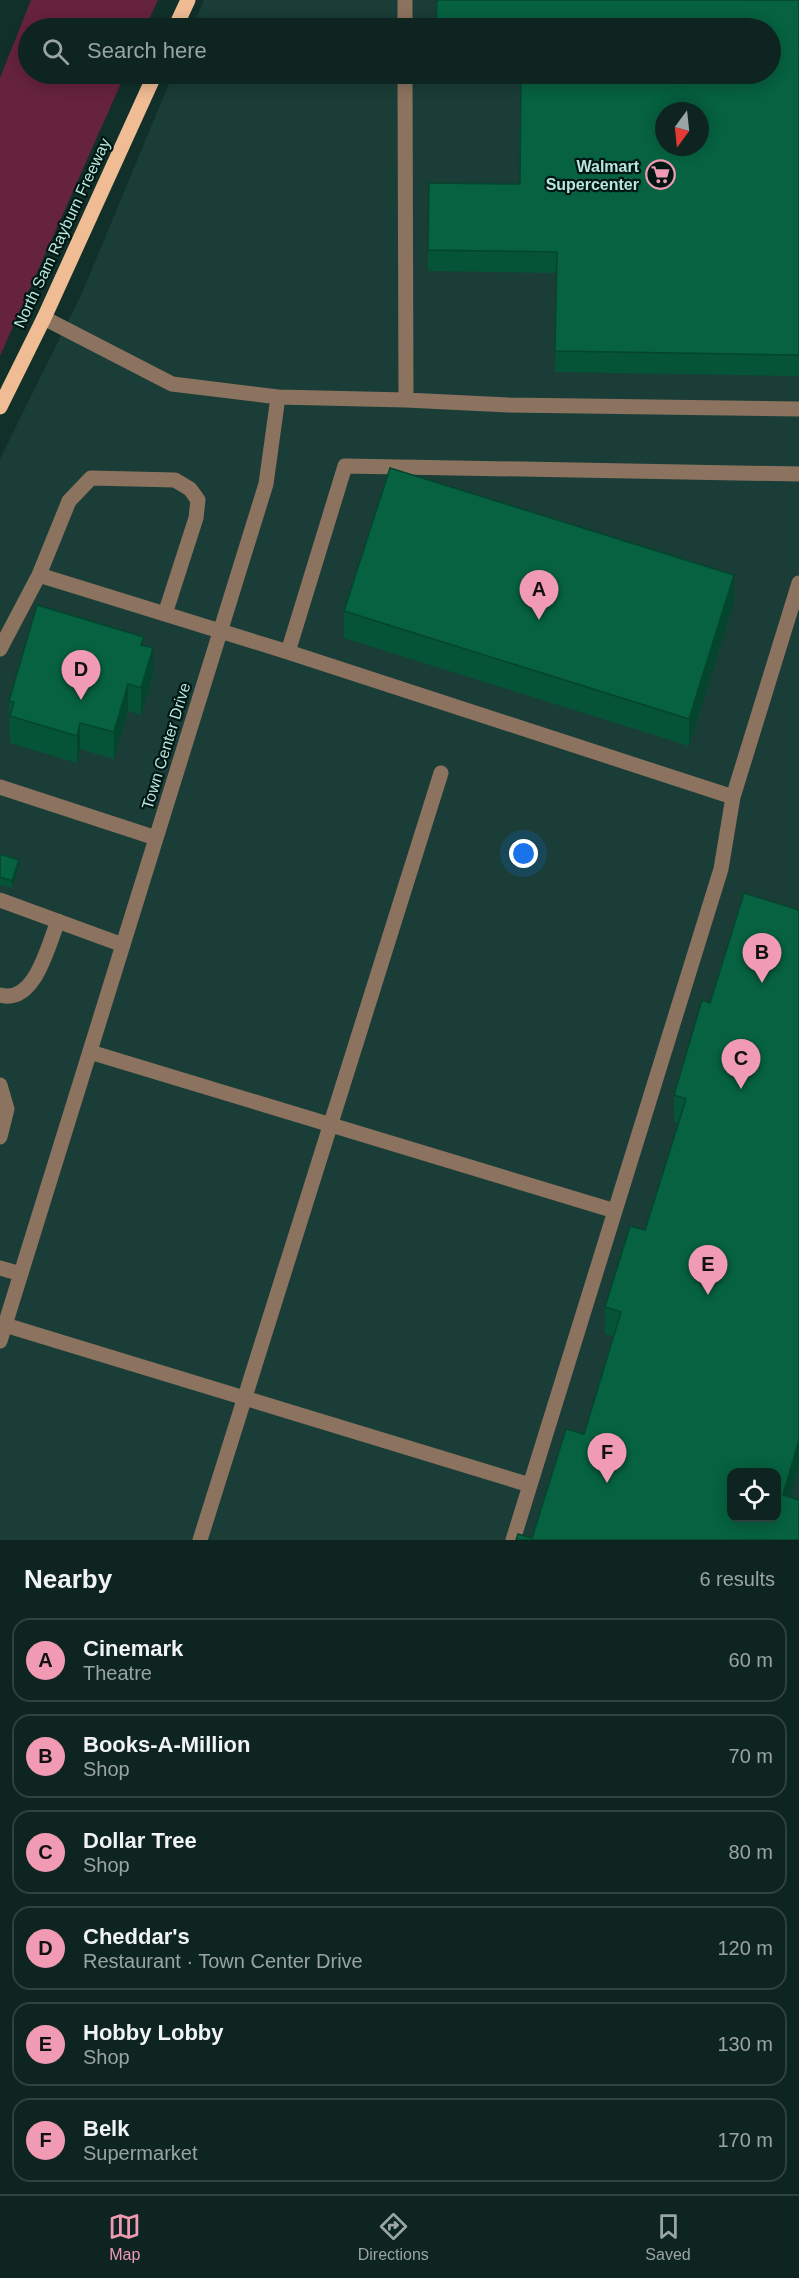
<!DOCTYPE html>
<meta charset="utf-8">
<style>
:root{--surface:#0d2420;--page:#162c29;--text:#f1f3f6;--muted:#9aa4a5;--line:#2d413e;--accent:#f19ab4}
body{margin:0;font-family:Arial,sans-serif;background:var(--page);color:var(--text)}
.controls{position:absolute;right:18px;bottom:18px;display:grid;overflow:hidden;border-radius:12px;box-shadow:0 3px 15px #0003}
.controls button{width:54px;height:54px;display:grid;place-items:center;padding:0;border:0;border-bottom:2px solid var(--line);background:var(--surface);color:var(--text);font:30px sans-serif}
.compass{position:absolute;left:655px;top:102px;width:54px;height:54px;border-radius:50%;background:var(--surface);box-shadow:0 3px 15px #0003;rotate:195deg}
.you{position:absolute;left:524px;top:854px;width:21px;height:21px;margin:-15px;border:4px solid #fff;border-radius:50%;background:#1a73e8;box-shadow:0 0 0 9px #1a73e833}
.badge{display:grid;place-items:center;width:39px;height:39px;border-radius:50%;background:var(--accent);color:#111;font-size:20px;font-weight:700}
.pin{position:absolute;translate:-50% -50px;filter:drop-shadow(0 2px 3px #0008)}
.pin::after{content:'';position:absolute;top:32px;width:21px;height:18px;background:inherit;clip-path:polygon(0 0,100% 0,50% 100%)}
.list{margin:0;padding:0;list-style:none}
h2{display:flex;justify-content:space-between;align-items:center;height:78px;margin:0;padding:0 24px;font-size:26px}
h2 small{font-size:20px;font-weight:400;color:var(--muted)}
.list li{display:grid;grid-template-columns:39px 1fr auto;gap:18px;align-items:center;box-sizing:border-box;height:84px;margin:0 12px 12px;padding:0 12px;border:2px solid var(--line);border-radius:18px}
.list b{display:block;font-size:22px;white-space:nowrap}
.list p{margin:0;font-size:20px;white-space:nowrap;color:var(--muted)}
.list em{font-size:20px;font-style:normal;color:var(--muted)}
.icon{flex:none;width:33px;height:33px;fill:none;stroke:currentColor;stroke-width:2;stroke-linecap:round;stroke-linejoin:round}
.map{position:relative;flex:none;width:799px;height:1540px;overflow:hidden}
.search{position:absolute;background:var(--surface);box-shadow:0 3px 15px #0003;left:18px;right:18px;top:18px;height:66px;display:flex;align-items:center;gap:15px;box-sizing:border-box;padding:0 21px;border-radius:33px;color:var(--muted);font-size:22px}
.sheet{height:654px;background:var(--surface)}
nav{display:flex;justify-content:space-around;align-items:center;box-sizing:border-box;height:84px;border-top:2px solid var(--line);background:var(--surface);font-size:16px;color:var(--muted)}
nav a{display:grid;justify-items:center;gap:3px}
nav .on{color:var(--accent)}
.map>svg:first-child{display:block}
.built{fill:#1a3d37;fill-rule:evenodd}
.green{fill:#66233c}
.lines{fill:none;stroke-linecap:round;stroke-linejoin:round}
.minor{stroke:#8c735f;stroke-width:15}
.major{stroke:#efbc93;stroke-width:15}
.wall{fill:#055437}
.shaded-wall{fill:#04452d}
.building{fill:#066240;stroke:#04452d;stroke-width:1.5;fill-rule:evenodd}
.labels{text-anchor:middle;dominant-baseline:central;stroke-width:4.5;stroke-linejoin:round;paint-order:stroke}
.poi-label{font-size:16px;font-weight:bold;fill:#b9e5dc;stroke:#001713;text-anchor:end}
.street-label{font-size:16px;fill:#b9e5dc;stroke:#001713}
</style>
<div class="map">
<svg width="799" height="1540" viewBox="0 0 799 1540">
<rect width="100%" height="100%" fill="#11302a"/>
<path class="built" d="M204,0H799V1540H0V459L82,293L173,74H770V28H192ZM664,111H700V147H664ZM732,1472H776V1518H732Z"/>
<path class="green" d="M31,0H158L145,28H28V74H125L0,356V78Z"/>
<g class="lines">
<path class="minor" d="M405,0V28
M278,397L406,400L405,74
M406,400L508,405L799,409
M39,575L69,501L91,478L175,480L190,489L198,500L196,518L165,614
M0,649L39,575L288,652L733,797
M288,652L345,466L799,474
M0,787L156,838
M0,900L123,945
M0,995C35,1005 48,945 58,921
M90,1052L615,1211
M0,1085L7,1109L0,1137
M0,1268L21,1274
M5,1325L530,1485
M0,1341L266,484L278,397L172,384L44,318
M200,1540L441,773
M513,1540L721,869L733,797L799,583"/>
<path class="major" d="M175,28L188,0
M0,407L44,318L155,74"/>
</g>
<path class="wall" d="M799,0V376L555,372L557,273L428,271L429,183L520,184L521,74H503H771Z
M734,602L689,746L344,638V611Z
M144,646L153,675L141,715L128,711L114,759L80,749L77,763L10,743L9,701Z
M0,854L19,867L12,888L0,885Z
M799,910V1467L790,1497L532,1538L584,1434L613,1336L605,1334V1307L645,1230L678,1123L674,1122V1095L710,1003Z"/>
<path class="shaded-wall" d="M734,575V602L689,746V719Z
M153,648V675L141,715V688Z
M128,684V711L114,759V732Z
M80,723V749L77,763V736Z
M19,860V867L12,888V881Z
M799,1440V1467L783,1521V1495Z"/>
<path class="building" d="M437,0H799V355L555,351L557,252L428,250L429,183L520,184L521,74H771V28H436ZM664,111H700V147H664Z
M390,468L734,575L689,719L344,611Z
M37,605L144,637L141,645L153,648L141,688L128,684L114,732L80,723L77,736L10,716L14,702L9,701Z
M0,854L19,860L12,881L0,877Z
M744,893L799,910V1440L783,1495L799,1500V1540H516L518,1534L532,1538L566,1429L584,1434L621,1312L605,1307L630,1226L645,1230L686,1099L674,1095L702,1000L710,1003ZM732,1473H777V1518H732Z"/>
<defs>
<symbol id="supermarket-ring" viewBox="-11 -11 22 22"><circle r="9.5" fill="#001713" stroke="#f19ab4" stroke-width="1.5"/><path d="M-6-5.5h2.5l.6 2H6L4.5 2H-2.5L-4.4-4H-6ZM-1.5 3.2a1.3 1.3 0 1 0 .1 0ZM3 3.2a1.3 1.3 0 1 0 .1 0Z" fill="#f19ab4"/></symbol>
</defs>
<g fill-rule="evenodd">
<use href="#supermarket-ring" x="644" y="158" width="33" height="33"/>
</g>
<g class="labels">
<g class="poi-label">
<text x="639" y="166">Walmart<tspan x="639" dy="18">Supercenter</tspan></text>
</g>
<g class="street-label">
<text transform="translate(62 233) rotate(-65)">North Sam Rayburn Freeway</text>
<text transform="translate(166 746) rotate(-73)">Town Center Drive</text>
</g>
</g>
</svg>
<div class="controls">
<button><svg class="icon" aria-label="locate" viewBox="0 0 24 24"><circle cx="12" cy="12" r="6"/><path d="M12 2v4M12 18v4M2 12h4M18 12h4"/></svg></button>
</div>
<svg class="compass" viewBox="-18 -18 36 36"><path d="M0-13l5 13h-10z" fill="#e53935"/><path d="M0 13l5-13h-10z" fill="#9aa4a5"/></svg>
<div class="you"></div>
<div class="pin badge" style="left:539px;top:620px">A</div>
<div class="pin badge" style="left:762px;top:983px">B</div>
<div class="pin badge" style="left:741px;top:1089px">C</div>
<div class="pin badge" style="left:81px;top:700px">D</div>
<div class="pin badge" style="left:708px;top:1295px">E</div>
<div class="pin badge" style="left:607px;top:1483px">F</div>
<div class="search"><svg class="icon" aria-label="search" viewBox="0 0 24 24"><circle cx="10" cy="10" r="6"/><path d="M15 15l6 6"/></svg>Search here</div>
</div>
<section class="sheet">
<h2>Nearby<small>6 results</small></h2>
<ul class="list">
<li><span class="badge">A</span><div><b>Cinemark</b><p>Theatre</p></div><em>60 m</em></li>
<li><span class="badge">B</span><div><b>Books-A-Million</b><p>Shop</p></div><em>70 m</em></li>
<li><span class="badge">C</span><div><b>Dollar Tree</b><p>Shop</p></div><em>80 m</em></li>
<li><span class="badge">D</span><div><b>Cheddar's</b><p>Restaurant · Town Center Drive</p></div><em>120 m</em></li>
<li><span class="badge">E</span><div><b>Hobby Lobby</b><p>Shop</p></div><em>130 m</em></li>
<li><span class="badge">F</span><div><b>Belk</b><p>Supermarket</p></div><em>170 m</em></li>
</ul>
</section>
<nav>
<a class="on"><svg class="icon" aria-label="map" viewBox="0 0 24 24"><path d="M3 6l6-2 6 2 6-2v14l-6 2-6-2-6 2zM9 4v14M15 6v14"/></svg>Map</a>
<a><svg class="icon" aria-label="directions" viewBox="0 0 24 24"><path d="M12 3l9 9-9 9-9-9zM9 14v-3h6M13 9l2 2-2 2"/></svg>Directions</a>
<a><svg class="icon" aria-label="saved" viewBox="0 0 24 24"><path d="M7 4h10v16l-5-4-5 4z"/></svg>Saved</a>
</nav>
